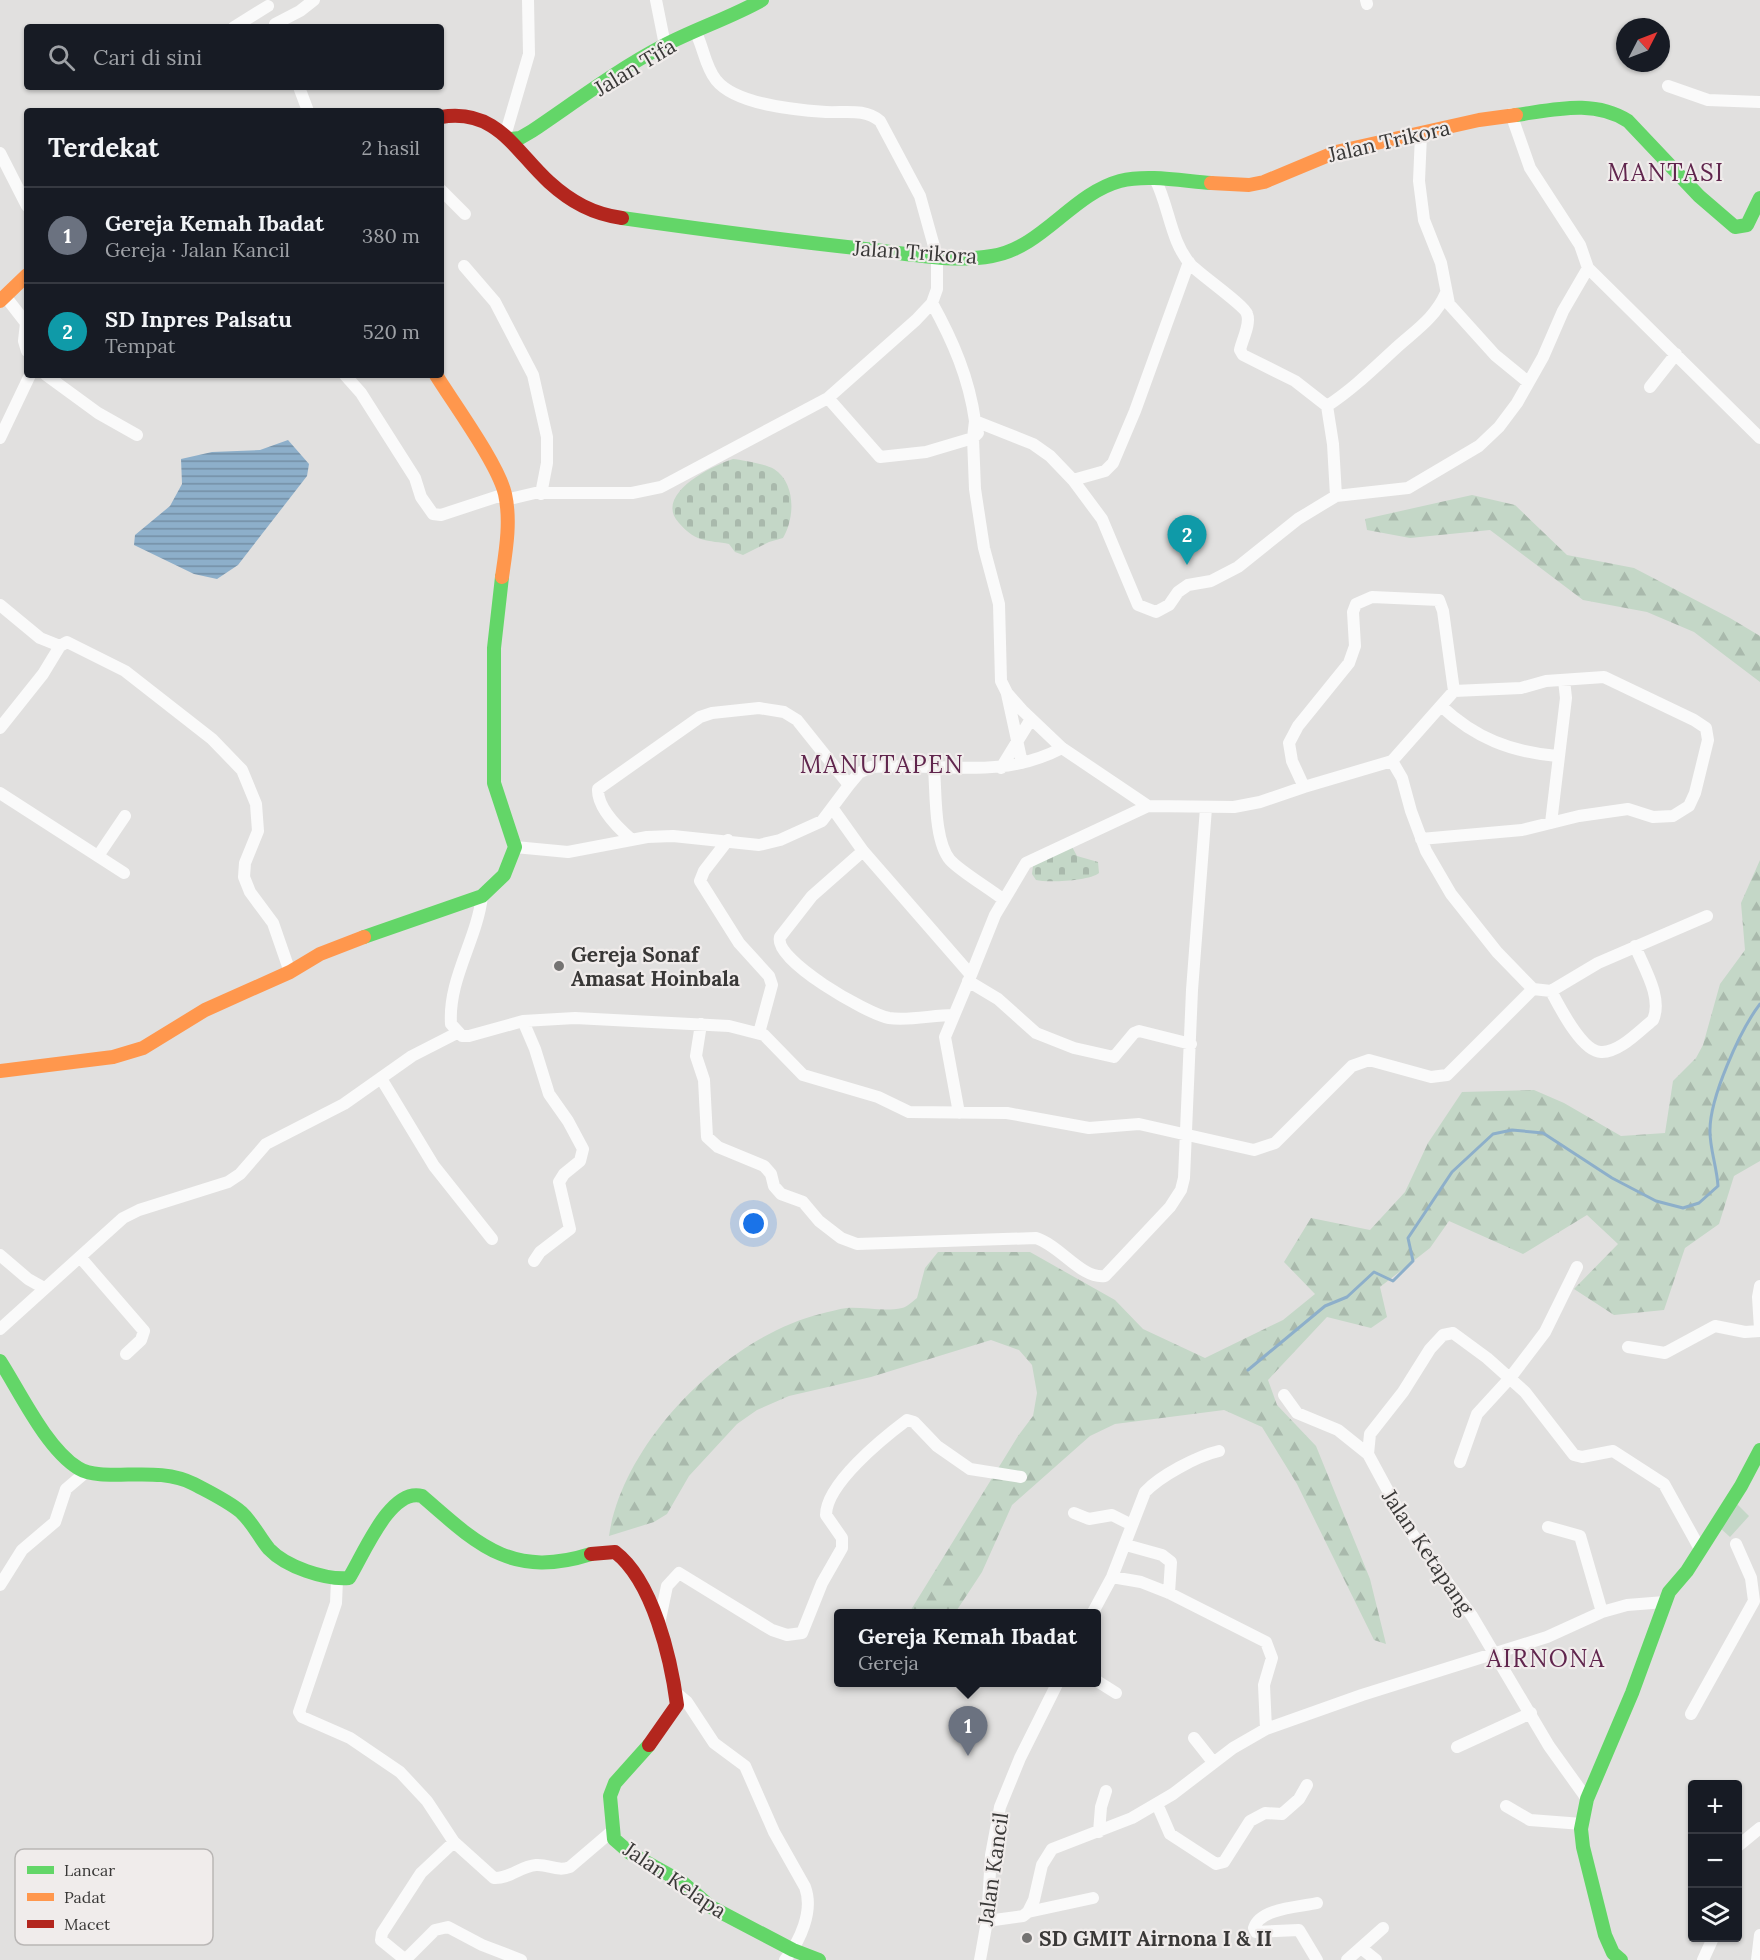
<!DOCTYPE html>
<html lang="id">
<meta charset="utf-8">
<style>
:root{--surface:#171b24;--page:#242831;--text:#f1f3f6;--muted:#9ea1a6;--line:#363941;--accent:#8c9099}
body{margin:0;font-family:Lora,serif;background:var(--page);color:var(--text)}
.controls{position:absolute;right:18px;bottom:18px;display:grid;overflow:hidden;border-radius:6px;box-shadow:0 2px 4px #0004}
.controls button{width:54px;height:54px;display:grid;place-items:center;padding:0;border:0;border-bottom:2px solid var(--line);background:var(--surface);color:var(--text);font:30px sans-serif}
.compass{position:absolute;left:1616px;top:18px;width:54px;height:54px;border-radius:50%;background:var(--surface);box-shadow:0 2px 4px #0004;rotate:48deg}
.you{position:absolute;left:754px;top:1224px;width:21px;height:21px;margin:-15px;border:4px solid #fff;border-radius:50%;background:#1a73e8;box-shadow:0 0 0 9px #1a73e833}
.badge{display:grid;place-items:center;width:39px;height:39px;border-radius:50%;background:var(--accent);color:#fff;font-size:20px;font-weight:700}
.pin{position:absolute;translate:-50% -50px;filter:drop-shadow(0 2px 3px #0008)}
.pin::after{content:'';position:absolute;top:32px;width:21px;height:18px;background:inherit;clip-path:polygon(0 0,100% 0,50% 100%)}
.popup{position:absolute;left:834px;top:1609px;width:267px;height:78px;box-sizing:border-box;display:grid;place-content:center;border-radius:6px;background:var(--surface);filter:drop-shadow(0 2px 4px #0005);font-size:20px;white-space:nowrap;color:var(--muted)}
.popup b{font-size:22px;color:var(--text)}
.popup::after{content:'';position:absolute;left:50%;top:100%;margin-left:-12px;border:12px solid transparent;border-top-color:var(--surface)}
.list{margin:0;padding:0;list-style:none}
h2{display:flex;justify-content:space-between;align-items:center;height:78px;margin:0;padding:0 24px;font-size:26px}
h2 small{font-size:20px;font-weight:400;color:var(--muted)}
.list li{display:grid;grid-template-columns:39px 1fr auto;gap:18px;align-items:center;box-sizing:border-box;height:96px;padding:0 24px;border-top:2px solid var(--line)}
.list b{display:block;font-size:22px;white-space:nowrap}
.list p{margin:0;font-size:20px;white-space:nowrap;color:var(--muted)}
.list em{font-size:20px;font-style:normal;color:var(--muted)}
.icon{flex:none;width:33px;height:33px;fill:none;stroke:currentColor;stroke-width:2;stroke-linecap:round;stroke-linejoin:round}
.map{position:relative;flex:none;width:1760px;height:1960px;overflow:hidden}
.search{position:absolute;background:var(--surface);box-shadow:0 2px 4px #0004;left:24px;top:24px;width:420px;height:66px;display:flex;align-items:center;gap:15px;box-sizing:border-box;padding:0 21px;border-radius:6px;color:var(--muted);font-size:22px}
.panel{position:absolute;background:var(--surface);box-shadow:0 2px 4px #0004;left:24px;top:108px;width:420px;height:270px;border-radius:6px}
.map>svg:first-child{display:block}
.green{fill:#c4d7c7}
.forest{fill:url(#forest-firs)}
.cemetery{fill:url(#cemetery-stones)}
.water{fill:url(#water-rules)}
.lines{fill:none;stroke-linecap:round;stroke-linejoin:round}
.stream{stroke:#8dafca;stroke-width:3}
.street{stroke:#fafafa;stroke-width:12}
.fast{stroke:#63d668;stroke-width:14}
.slow{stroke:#ff974d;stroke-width:14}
.jam{stroke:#b3261e;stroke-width:14}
.poi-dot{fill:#747372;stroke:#f0eceb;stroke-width:2}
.labels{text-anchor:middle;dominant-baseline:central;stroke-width:4.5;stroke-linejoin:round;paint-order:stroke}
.street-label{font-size:21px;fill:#393837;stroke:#f0eceb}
.poi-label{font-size:21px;font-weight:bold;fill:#393837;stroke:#f0eceb;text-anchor:start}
.quarter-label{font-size:24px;letter-spacing:1.5px;fill:#60254d;stroke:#f0eceb}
.key{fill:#f0eceb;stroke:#b9b6b5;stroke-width:1.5}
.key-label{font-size:16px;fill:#393837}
</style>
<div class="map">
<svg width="1760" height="1960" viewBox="0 0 1760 1960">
<defs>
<pattern id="forest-firs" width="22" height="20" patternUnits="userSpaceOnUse" patternTransform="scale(1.5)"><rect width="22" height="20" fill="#c4d7c7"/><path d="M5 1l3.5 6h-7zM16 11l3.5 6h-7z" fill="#a9b9ac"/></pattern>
<pattern id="cemetery-stones" width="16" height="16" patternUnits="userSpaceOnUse" patternTransform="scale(1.5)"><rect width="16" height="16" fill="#c4d7c7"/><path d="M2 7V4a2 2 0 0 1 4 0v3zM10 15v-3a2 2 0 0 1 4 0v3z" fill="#a9b9ac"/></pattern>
<pattern id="water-rules" width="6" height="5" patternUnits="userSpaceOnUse" patternTransform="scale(1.5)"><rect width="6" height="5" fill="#8dafca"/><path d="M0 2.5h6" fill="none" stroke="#748fa5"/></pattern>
</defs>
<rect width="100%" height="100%" fill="#e1e0df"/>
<path class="green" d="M1737,1504L1749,1516L1730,1537L1718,1526Z"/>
<path class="forest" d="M1472,495L1515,505L1567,555L1634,568L1730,618L1760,636V682L1694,632L1647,612L1583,600L1490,530L1410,538L1367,530L1365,519Z
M1760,860V1161L1734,1176L1719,1224L1685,1248L1664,1310L1614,1315L1574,1289L1618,1244L1587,1215L1523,1254L1449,1221L1430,1248L1380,1287L1387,1317L1371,1328L1327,1317L1268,1380L1277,1405L1316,1446L1370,1579L1386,1644L1374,1640L1297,1484L1262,1427L1224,1410L1115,1424L1090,1436L1012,1505L982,1572L955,1613H909L1018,1436L1033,1416L1037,1393L1032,1365L1019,1350L991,1340L871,1377L789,1396L757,1410L737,1424L689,1476L667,1514L654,1522L609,1536C623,1440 728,1337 820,1314C829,1312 838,1309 847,1308C864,1307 885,1312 902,1308C907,1307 913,1301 917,1298L925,1268L938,1252H1030L1115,1300L1143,1329L1205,1358L1283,1320L1315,1294L1284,1262L1311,1218L1370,1230L1405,1192L1428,1143L1462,1092L1534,1090L1564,1103L1621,1136L1665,1133L1673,1081L1696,1058L1703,1045L1720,984L1745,950L1741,903Z"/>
<path class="cemetery" d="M733,459C742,460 766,464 774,469C796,483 795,518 783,538L769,542L743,555L735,552L729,544C720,542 710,542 701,539C693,537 684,529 679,523C653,495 711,466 733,459Z
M1071,845L1077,856L1098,862L1099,873C1090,881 1047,883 1036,880L1032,874L1033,866Z"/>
<path class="water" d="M288,440L309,464L307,476L238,565L217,579L194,574L134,545L135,535L170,506L182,484L181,459L212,452L260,450Z"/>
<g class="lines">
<path class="stream" d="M1248,1370L1325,1306L1347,1297L1374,1272L1393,1281L1413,1261L1408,1238L1452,1172L1493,1134L1512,1130L1543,1133L1612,1178L1656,1201L1683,1208L1699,1203L1718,1186C1717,1168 1710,1149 1710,1132C1709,1099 1740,1030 1760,1004"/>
<path class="street" d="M656,0L665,45
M1366,0L1367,4
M275,24L300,11L314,0
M234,27L268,6
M1668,86L1708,100L1760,102
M299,87L308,111
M1421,135L1419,181L1424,220L1441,263L1449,304L1495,355L1528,382
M505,136L529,54L528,0
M0,153L27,206
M1155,179C1169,205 1170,241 1191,265C1202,276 1245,306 1247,314C1251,324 1242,340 1240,350L1243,355L1295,381L1327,406
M441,190L465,214
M464,266L495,302L533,375L547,437V463L541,494
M1588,268L1760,438
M5,296L26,323L24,341L27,351
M932,303C953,341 969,378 975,421L1033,444L1050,456L1073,480L1102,519L1138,605L1156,612L1169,605L1178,592L1188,585L1211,581L1238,567L1298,519L1336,496L1408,488L1479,446L1499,427L1517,403L1543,357L1563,311L1588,268L1580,245L1530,168L1511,114
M46,375L98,413L137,435
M345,375L361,393L415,478L421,497L433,514L441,515L505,494
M1650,387L1676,354
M828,398L880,457L926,452L973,438L978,433
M975,421L973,438L975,489L984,548L999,604L1001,681L1007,693L1022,710L1062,748L1148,806L1234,807L1260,802L1304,787L1292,761L1289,743L1298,726L1349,663L1355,646L1353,612L1356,604L1372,597L1439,600L1443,611L1454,691
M0,438L30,375
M1073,480L1105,471L1113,463L1135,411L1189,262
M1336,496L1333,444L1327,406C1353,389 1373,369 1396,348C1416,330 1435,318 1446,293
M505,500L535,493H632L661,487L828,398L916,320L932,303L937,289V257L920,196L880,121C865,108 845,113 826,112C796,110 736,105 716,80C705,66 704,49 696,33
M0,605L40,638L60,646
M1007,694L1022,763
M1441,706C1475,738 1511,752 1557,756
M0,728L43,674L60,646L67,642L125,671L212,739L242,770L256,804L258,831L245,863L244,877L250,892L273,923L290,972
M1392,761L1454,691
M934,768C936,792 934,841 950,860C961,872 989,888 1004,900
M1001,768L1031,719
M1304,787L1392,761L1402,778L1411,811L1426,851L1451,894L1497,952L1533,989L1551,991L1598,963L1707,916
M0,793L124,873
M833,809L863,851L971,975L995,915L1026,863L1148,806
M1551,823L1566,698L1564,680
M1421,839L1522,830L1579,816L1628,809L1653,817L1673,816L1689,806L1695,793L1708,740L1706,728L1694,720L1604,677L1546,681L1521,688L1454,691
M632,840C618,828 597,808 598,789L700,717L712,713L759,708L784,712L797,720L849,785L859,773L871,767C937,762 1000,781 1062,748
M728,840L704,871L700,881L739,943L769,976L772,985L759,1033
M515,847L568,852L647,837L673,836L759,845L780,840L822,821L849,785
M863,851L812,896L780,937C773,960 867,1014 889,1018C909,1021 933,1015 953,1015
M98,856L125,816
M482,896C477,940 448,979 451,1024L462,1036H469L523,1021L575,1018L729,1026L764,1035L803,1075L878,1097L909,1112L1007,1113L1089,1128L1139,1124L1254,1150L1275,1143L1352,1066L1369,1060L1431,1077L1447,1075L1533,989
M968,981L998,999L1036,1033L1074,1048L1114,1057L1134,1033L1139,1031L1191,1044
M1551,991C1559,1006 1582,1052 1601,1052C1619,1053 1639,1031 1653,1020C1663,998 1644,968 1635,946
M523,1021L535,1049L549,1094L568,1121L583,1149L580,1161L564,1174L559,1182L570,1229L540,1252L534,1261
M701,1024L696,1056L704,1080L707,1137L718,1147L764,1166L771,1174L774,1186L781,1194L803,1202L819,1221L841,1238L857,1244L1036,1238C1061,1246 1081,1279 1105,1276L1170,1207L1181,1190L1184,1178L1192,990L1206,808
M382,1080L434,1166L492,1239
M959,1113L945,1037L971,975
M0,1255L28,1279L44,1288
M80,1257L144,1331L141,1340L126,1354
M1760,1286L1758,1297L1760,1329
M0,1329L123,1218L139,1210L228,1182L240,1174L266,1144L344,1104L412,1056L457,1033
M1628,1347L1665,1353L1715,1326L1745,1332L1760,1331
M1284,1395L1297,1413L1338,1430L1368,1454
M1460,1462L1477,1414L1510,1378L1545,1332L1577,1267
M1074,1513L1089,1519L1112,1515L1132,1525
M1548,1527L1580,1536L1602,1612
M1126,1545L1162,1555L1171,1562L1169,1593
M1112,1577L1141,1582L1169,1593L1266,1642L1272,1658L1264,1685L1266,1729
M337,1580L336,1603L299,1712L302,1717L350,1738L400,1772L427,1801L454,1842L494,1878C509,1879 521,1866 536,1865C549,1864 557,1872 570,1867L611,1832
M0,1585L22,1550L55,1522L66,1489L86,1472
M1092,1614L1112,1577L1145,1492C1160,1476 1197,1456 1219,1451
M659,1624L667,1586L679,1573L772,1630L787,1635L802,1633L822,1583L842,1548V1538L826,1515C826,1484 883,1438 907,1420L914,1422L937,1446L970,1469L1021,1477
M1097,1681L1116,1693
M676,1693L687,1702L714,1743L745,1766L774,1832L805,1887C814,1911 800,1941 785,1960
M1691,1714L1754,1601L1751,1578L1736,1544
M1194,1738L1213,1762
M1457,1747L1531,1713
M1587,1799L1549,1746L1472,1616L1408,1528L1368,1454L1370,1434L1403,1392L1430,1349L1443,1335L1453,1333L1487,1358L1525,1392L1574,1455L1582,1457L1613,1451L1664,1484L1700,1549
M1157,1804L1170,1834L1216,1864L1224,1862L1250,1821L1265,1813L1282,1814L1299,1799L1307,1785
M1506,1806L1530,1820L1582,1824
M1099,1832L1101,1807L1106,1791
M454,1842L421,1873L382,1933L381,1940L403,1958H407L435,1930L448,1927L482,1945L521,1960
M1738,1846L1760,1828
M1028,1912L1093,1898
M987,1921L1023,1916L1028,1912L1034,1900L1042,1865L1052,1849L1132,1818L1173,1794L1233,1748L1266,1729L1362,1695L1547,1637L1602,1612L1627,1605L1665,1602
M1361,1948L1376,1960
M980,1960L987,1921L991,1855L1000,1807L1020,1758L1058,1682
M1317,1960L1299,1930L1256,1932L1254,1928C1260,1908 1300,1907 1317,1903
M1347,1960L1383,1928
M1703,1960L1713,1938
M1757,1960L1760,1935"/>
<path class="fast" d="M1516,115C1554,110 1593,99 1628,121L1699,196L1735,227L1747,225L1760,198
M511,139L520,138L532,131C575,102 617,70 663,46C695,29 730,18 762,0
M622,218C706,230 790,241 874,250C912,254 954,263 992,256C1042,248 1072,194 1120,181C1148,174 1183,181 1211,183
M364,937L482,896L504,875L515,847L494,783V648L502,577
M0,1361C20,1392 46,1448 78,1468C104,1484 156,1464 194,1484C209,1492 228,1501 241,1512C253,1523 259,1537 269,1549C286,1567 325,1580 349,1578C363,1556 390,1487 422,1496C478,1545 512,1579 591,1554
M649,1745L615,1783L610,1796L614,1839L630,1853L682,1882L711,1907L793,1950L819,1960
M1621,1960L1613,1953L1605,1935L1583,1847L1581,1829L1587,1799L1632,1693L1669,1592L1687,1571L1741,1486L1760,1450"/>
<path class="slow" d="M1211,183L1249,185L1264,182L1336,152L1479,120L1516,115
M0,301L27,275
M436,375C454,404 498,464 505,494C511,521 506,550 502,577
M0,1071L113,1057L143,1048L205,1010L290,972L320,954L364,937"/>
<path class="jam" d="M441,117C497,108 515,151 549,182C571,202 593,214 622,218
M591,1554L615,1552C653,1581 671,1659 677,1705L649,1745"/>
</g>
<g class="poi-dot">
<circle cx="559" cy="966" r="6"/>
<circle cx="1027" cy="1938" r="6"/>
</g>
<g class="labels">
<g class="street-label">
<text transform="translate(635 67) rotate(-31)">Jalan Tifa</text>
<text transform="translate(1389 141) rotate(-13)">Jalan Trikora</text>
<text transform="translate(915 252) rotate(4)">Jalan Trikora</text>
<text transform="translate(1428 1552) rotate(56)">Jalan Ketapang</text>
<text transform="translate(993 1869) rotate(-82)">Jalan Kancil</text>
<text transform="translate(675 1880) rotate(34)">Jalan Kelapa</text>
</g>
<g class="poi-label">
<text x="571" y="954">Gereja Sonaf<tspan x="571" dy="24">Amasat Hoinbala</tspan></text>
<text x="1039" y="1938">SD GMIT Airnona I &amp; II</text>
</g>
<g class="quarter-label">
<text x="1666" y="172">MANTASI</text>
<text x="882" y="764">MANUTAPEN</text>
<text x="1546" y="1658">AIRNONA</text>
</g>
</g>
<rect x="15" y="1849" width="198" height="96" rx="9" class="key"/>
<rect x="27" y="1866" width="27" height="8" fill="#63d668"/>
<rect x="27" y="1893" width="27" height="8" fill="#ff974d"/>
<rect x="27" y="1920" width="27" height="8" fill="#b3261e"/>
<g class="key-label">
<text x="64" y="1876">Lancar</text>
<text x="64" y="1903">Padat</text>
<text x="64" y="1930">Macet</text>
</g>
</svg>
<div class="controls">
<button>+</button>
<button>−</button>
<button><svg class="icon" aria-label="layers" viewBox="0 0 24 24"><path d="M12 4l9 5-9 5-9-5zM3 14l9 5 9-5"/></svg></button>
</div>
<svg class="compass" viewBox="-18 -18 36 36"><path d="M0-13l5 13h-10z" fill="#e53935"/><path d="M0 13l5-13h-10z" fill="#9ea1a6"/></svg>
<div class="you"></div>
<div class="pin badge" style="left:968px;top:1756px;background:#6b7280">1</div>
<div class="popup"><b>Gereja Kemah Ibadat</b>Gereja</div>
<div class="pin badge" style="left:1187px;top:565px;background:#0f9aa8">2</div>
<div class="search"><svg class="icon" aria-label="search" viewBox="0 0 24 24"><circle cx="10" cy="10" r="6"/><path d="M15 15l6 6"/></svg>Cari di sini</div>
<section class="panel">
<h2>Terdekat<small>2 hasil</small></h2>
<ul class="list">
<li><span class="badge" style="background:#6b7280">1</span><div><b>Gereja Kemah Ibadat</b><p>Gereja · Jalan Kancil</p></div><em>380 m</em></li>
<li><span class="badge" style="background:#0f9aa8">2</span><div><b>SD Inpres Palsatu</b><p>Tempat</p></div><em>520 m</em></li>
</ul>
</section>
</div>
